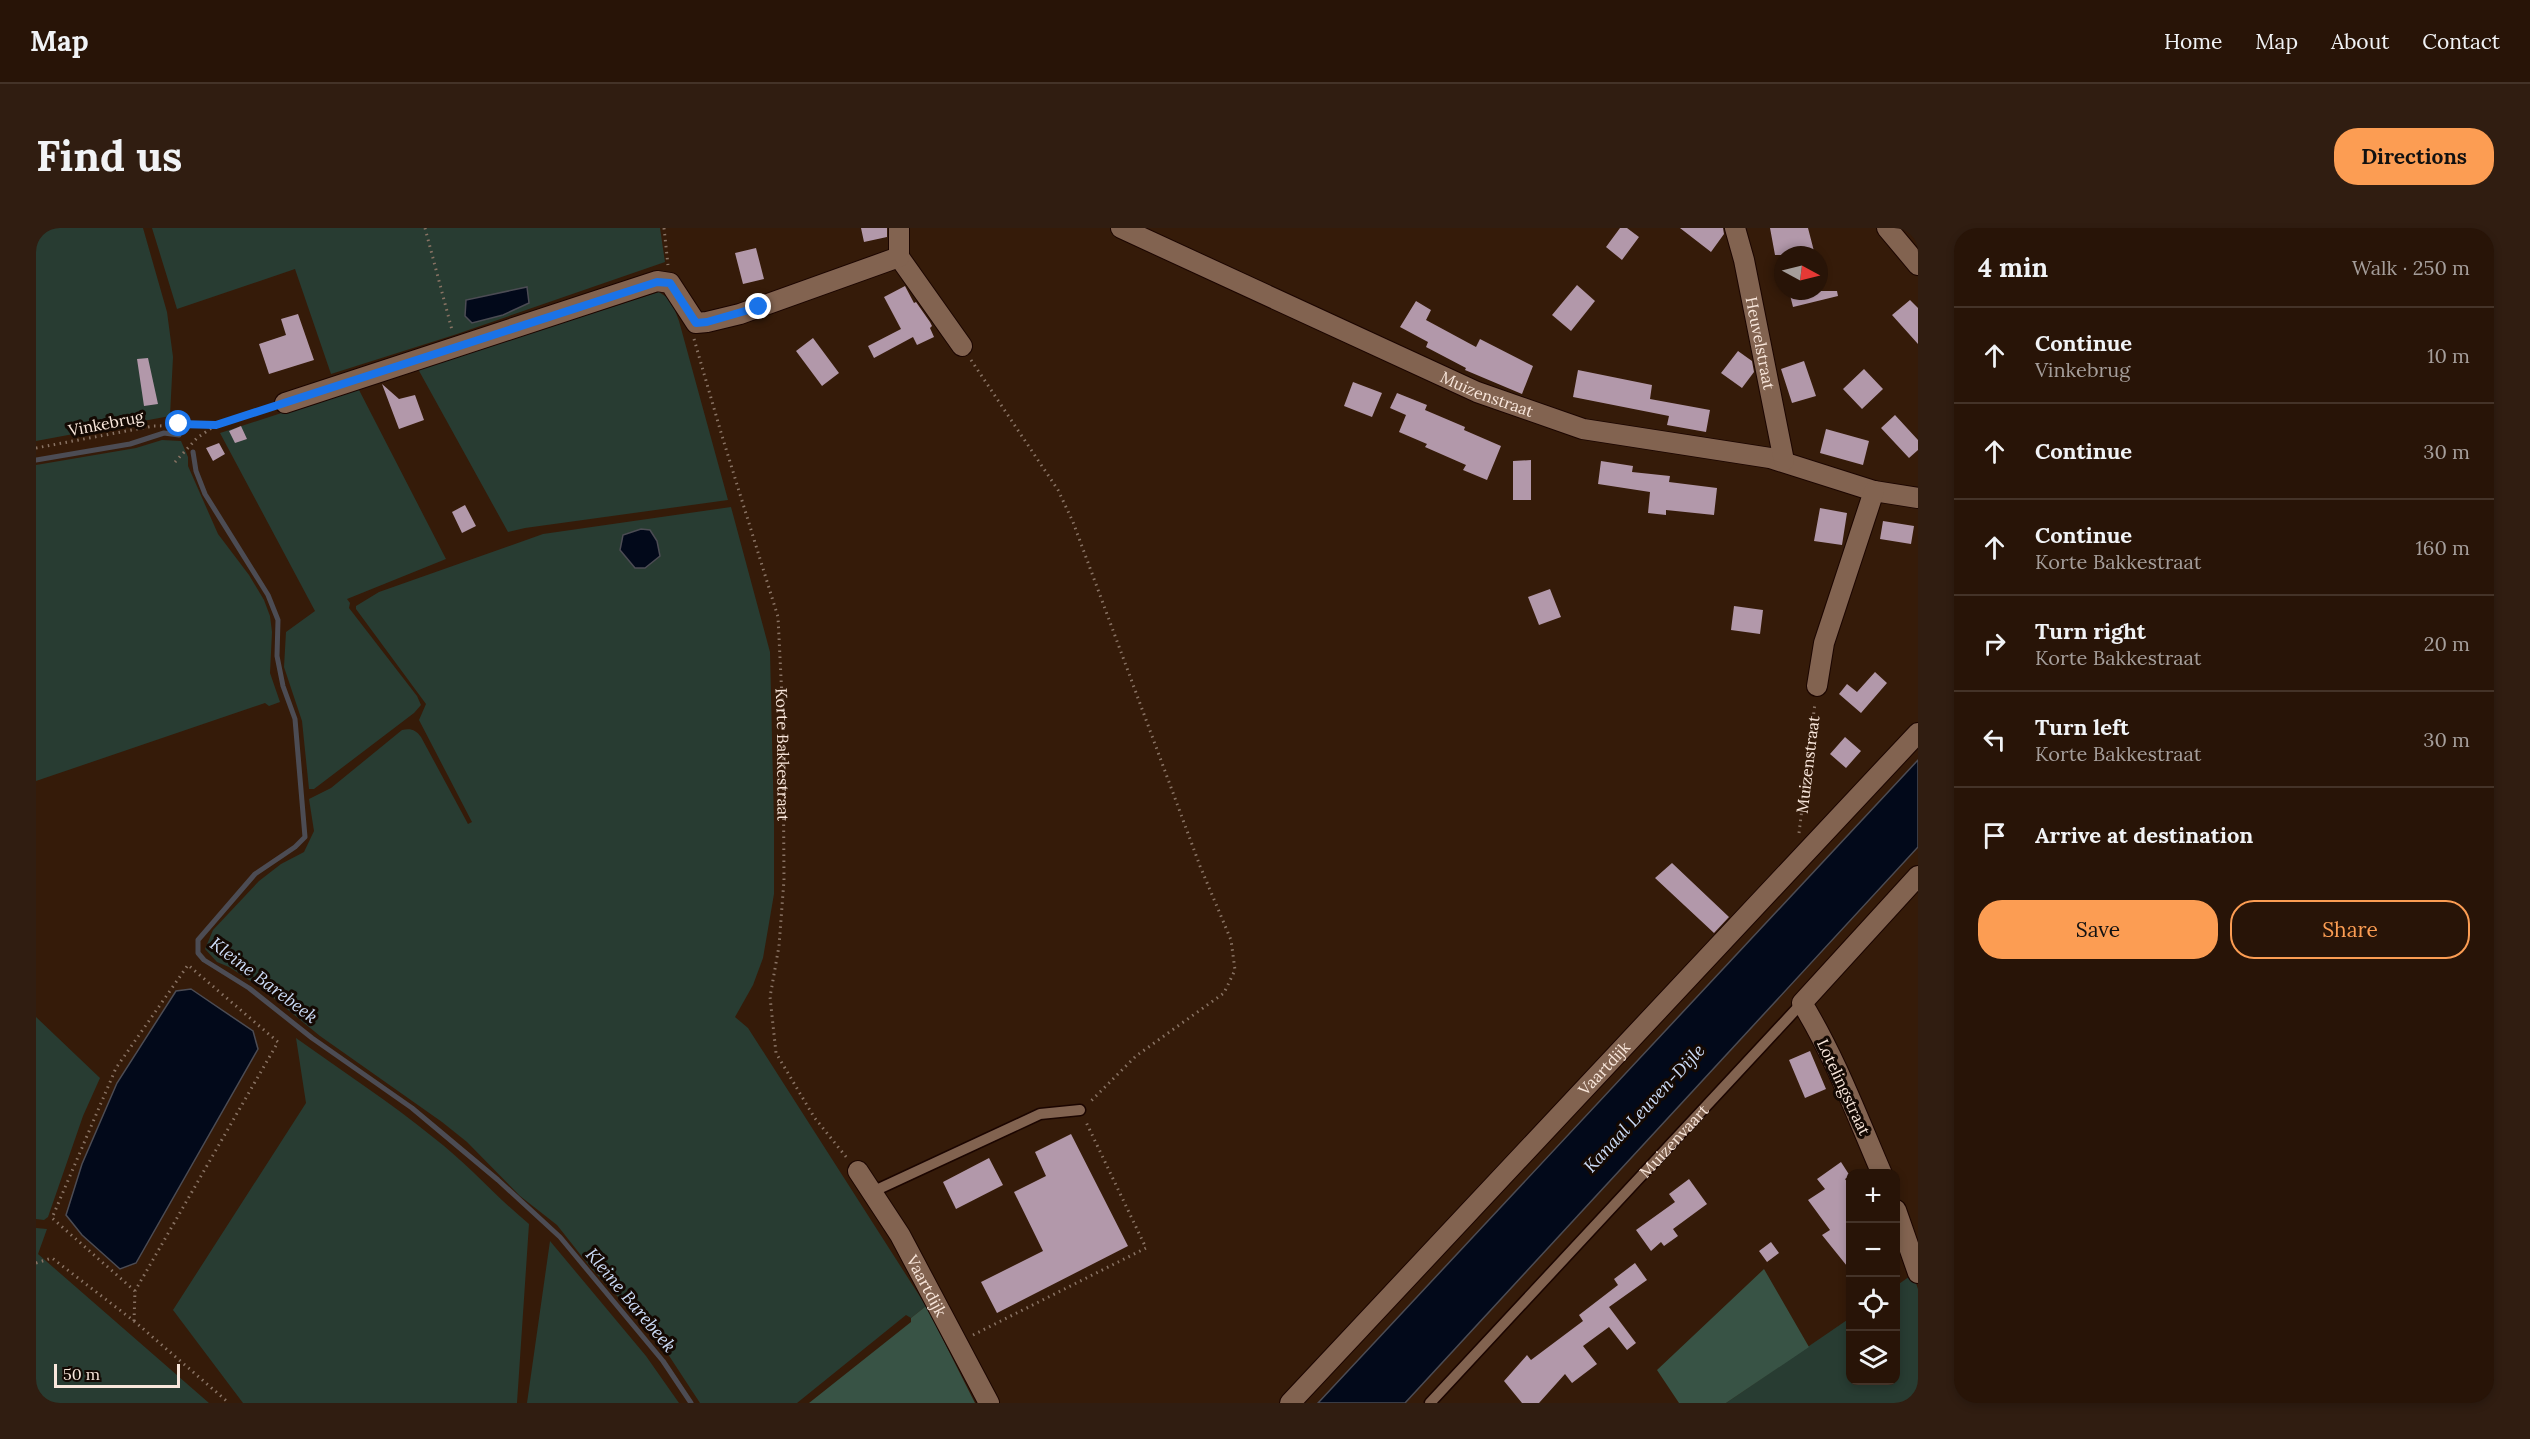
<!DOCTYPE html>
<meta charset="utf-8">
<style>
:root{--surface:#281407;--page:#301d11;--text:#f1f3f6;--muted:#a59e9b;--line:#443328;--accent:#fc9d53}
body{margin:0;font-family:Lora,serif;background:var(--page);color:var(--text)}
.controls{position:absolute;right:18px;bottom:18px;display:grid;overflow:hidden;border-radius:12px;box-shadow:0 3px 9px #0003}
.controls button{width:54px;height:54px;display:grid;place-items:center;padding:0;border:0;border-bottom:2px solid var(--line);background:var(--surface);color:var(--text);font:30px sans-serif}
.compass{position:absolute;left:1738px;top:18px;width:54px;height:54px;border-radius:50%;background:var(--surface);box-shadow:0 3px 9px #0003;rotate:97deg}
.scale{position:absolute;left:18px;bottom:15px;width:126px;box-sizing:border-box;padding-left:6px;border:3px solid #f9e7dc;border-top:0;font-size:16px;line-height:21px;white-space:nowrap;color:#f9e7dc;-webkit-text-stroke:4px #140903;paint-order:stroke}
.stop{position:absolute;width:18px;height:18px;margin:-14px;border:4px solid #1a73e8;border-radius:50%;background:#fff}
.stop.end{background:#1a73e8;border-color:#fff;box-shadow:0 2px 6px #0008}
.list{margin:0;padding:0;list-style:none}
h2{display:flex;justify-content:space-between;align-items:center;height:78px;margin:0;padding:0 24px;font-size:26px}
h2 small{font-size:20px;font-weight:400;color:var(--muted)}
.list li{display:grid;grid-template-columns:39px 1fr auto;gap:18px;align-items:center;box-sizing:border-box;height:96px;padding:0 24px;border-top:2px solid var(--line)}
.list b{display:block;font-size:22px;white-space:nowrap}
.list p{margin:0;font-size:20px;white-space:nowrap;color:var(--muted)}
.list em{font-size:20px;font-style:normal;color:var(--muted)}
.actions{display:flex;gap:12px;padding:18px 24px}
.actions a{flex:1;padding:14px 0;border:2px solid var(--accent);border-radius:24px;text-align:center;font-size:21px;color:var(--accent)}
.actions .main{background:var(--accent);color:#111}
.icon{flex:none;width:33px;height:33px;fill:none;stroke:currentColor;stroke-width:2;stroke-linecap:round;stroke-linejoin:round}
.map{position:relative;flex:none;width:1882px;height:1175px;overflow:hidden;border-radius:24px}
header{display:flex;align-items:center;gap:36px;box-sizing:border-box;height:84px;padding:0 30px;background:var(--surface);border-bottom:2px solid var(--line)}
header strong{font-size:28px}
nav{display:flex;gap:33px;margin-inline-start:auto;font-size:21px}
.intro{display:flex;align-items:center;justify-content:space-between;box-sizing:border-box;height:144px;padding:0 36px}
h1{margin:0;font-size:42px}
.button{padding:15px 27px;border-radius:24px;background:var(--accent);color:#111;font-size:21px;font-weight:700}
main{display:flex;gap:36px;padding:0 36px}
aside{flex:1;background:var(--surface);border-radius:24px;box-shadow:0 3px 9px #0003}
.map>svg:first-child{display:block}
.green{fill:#283c32}
.forest{fill:#385345}
.water{fill:#02091a;stroke:#4c4c54;stroke-width:1.5}
.lines{fill:none;stroke-linecap:round;stroke-linejoin:round}
.stream{stroke:#4c4c54;stroke-width:5}
.building{fill:#b298aa}
.lane-casing{stroke:#1b0500;stroke-width:13}
.street-casing{stroke:#1b0500;stroke-width:22}
.path{stroke:#897364;stroke-width:3;stroke-dasharray:1.5 4.5;stroke-linecap:butt}
.lane{stroke:#826350;stroke-width:10}
.street{stroke:#826350;stroke-width:20}
.route{stroke:#1a73e8;stroke-width:8}
.labels{text-anchor:middle;dominant-baseline:central;stroke-width:6;stroke-linejoin:round;paint-order:stroke}
.street-label{font-size:16px;fill:#f9e7dc;stroke:#140903}
.water-label{font-size:18px;font-style:italic;fill:#ccdcf8;stroke:#140903}
</style>
<header>
<strong>Map</strong>
<nav><a>Home</a><a>Map</a><a>About</a><a>Contact</a></nav>
</header>
<div class="intro"><h1>Find us</h1><a class="button">Directions</a></div>
<main>
<div class="map">
<svg width="1882" height="1175" viewBox="0 0 1882 1175">
<rect width="100%" height="100%" fill="#351b09"/>
<path class="green" d="M0,0H107L131,84L137,129L134,188L0,213Z
M116,0H624L629,34L418,107L295,146L259,41L141,81Z
M623,64L635,72L643,93L692,272L489,300L472,304L382,141Z
M322,160L410,331L311,371L314,375L313,380L381,468L385,477L378,485L278,561H273L266,493L248,439L250,404L279,383L184,205Z
M126,212L145,213L152,229V238L182,306L213,347L228,372L234,388L236,404L234,445L244,474L233,478L229,475L0,553V237L100,220Z
M695,279L734,424L738,596V666L727,730L717,757L699,789L712,800L890,1078L875,1090L870,1087L761,1175H664L624,1114L555,1040L521,997L484,968L431,914L406,894L284,808L224,759L193,739L181,734L169,721L177,702L223,653L245,636L268,624L278,603L273,571L295,560L366,502C375,500 380,502 385,509L432,596L436,594L383,492L390,476L320,381V378L343,364L507,306Z
M0,789L64,850L47,888L12,989L8,992L0,991Z
M260,810C306,843 354,874 398,910C432,936 460,969 493,996L481,1175H207L137,1082L270,875Z
M0,1000L11,1001L2,1026L173,1175H0Z
M514,1013L610,1128L643,1175H491Z
M1877,1046L1882,1061V1175H1690L1814,1090V1152H1860V1058Z"/>
<path class="forest" d="M1728,1041L1773,1119L1690,1175H1643L1621,1142Z
M890,1078L939,1175H773L875,1094V1090Z"/>
<path class="water" d="M491,59L493,75L467,87L436,95L429,88L430,72Z
M605,301L614,302L621,313L624,328L609,340H599L584,322L587,307Z
M1882,532V619L1369,1175H1282Z
M155,761L217,803L222,821L100,1035L84,1041L46,1007L30,987L46,936L81,855L140,763Z"/>
<g class="lines">
<path class="stream" d="M157,224L160,243L169,266L232,367L242,392L241,428L247,458L259,491L269,609L259,619L219,646L162,712V725L168,732L213,760L276,810L376,880L462,952L524,1009L627,1133L655,1175
M0,232L94,216L128,205L143,207"/>
</g>
<path class="building" d="M825,0H851V9L828,14Z
M1584,0H1591L1603,9L1586,32L1570,19Z
M1644,0H1687L1688,6L1675,24Z
M1734,0H1772L1779,27H1739Z
M720,20L728,51L707,56L699,25Z
M1541,57L1559,73L1535,103L1516,87Z
M869,58L878,75L880,74L894,94L896,98L894,100L898,109L881,117L877,109L838,130L832,118L865,101L848,69Z
M1753,63H1801L1802,68L1757,79Z
M1874,72L1882,80V116L1856,87Z
M1380,73L1395,82L1390,92L1440,119L1444,111L1497,138L1486,166L1429,142L1430,140L1390,119L1392,114L1364,99Z
M262,86L278,132L233,146L223,116L250,107L245,91Z
M777,110L803,145L786,158L760,123Z
M1702,123L1716,133L1718,144L1706,160L1685,145Z
M112,130L122,176L108,178L101,131Z
M1768,133L1780,168L1756,175L1745,141Z
M1828,141L1847,161L1826,181L1807,161Z
M1542,142L1616,157L1614,171L1674,182L1670,204L1631,197L1633,188L1537,169Z
M1317,154L1346,165L1336,189L1308,178Z
M346,156L363,171L379,167L388,192L363,201Z
M1361,165L1391,177L1389,182L1429,199L1428,202L1465,218L1451,252L1427,242L1430,237L1389,219L1391,216L1363,204L1370,187L1354,180Z
M1859,187L1882,212V222L1873,230L1845,200Z
M205,198L211,211L199,215L193,203Z
M1790,201L1833,213L1827,237L1784,225Z
M183,215L189,226L177,233L170,220Z
M1495,232V272H1477V233Z
M1565,233L1597,238L1596,244L1634,248L1633,254L1681,260L1678,287L1630,282V287L1612,285L1614,264L1562,256Z
M429,277L440,298L426,305L416,284Z
M1784,280L1811,285L1806,317L1778,313Z
M1847,293L1878,298L1875,316L1844,311Z
M1514,361L1525,389L1503,397L1492,369Z
M1698,378L1727,382L1724,406L1695,402Z
M1839,444L1851,455L1825,485L1803,466L1811,456L1821,464Z
M1809,509L1825,523L1810,540L1794,526Z
M1636,635L1693,689L1678,705L1619,650Z
M1774,823L1790,861L1769,870L1753,832Z
M1035,906L1092,1018L961,1085L945,1054L1007,1023L978,964L1010,948L999,924Z
M953,930L967,957L920,981L907,954Z
M1805,934L1814,948L1809,951L1815,959V1043L1786,1007L1794,1002L1772,972L1789,961L1781,951Z
M1653,951L1671,976L1637,1001L1642,1008L1628,1018L1625,1014L1615,1023L1600,1002L1639,974L1633,966Z
M1735,1014L1743,1025L1731,1034L1723,1023Z
M1599,1035L1611,1052L1573,1079L1600,1115L1591,1122L1573,1099L1547,1118L1561,1136L1536,1155L1529,1146L1503,1175H1486L1468,1153L1491,1127L1495,1132L1547,1093L1543,1087L1582,1057L1578,1051Z"/>
<g class="lines">
<defs>
<g id="lane">
<path d="M836,964L1004,886L1044,882"/>
<path id="s3" d="M1394,1175L1766,775"/>
</g>
<g id="street">
<path id="s4" d="M1085,0L1441,164L1547,201L1734,230L1838,263L1882,270"/>
<path id="s5" d="M1699,0L1708,32L1748,233"/>
<path d="M1851,0L1882,37"/>
<path d="M863,29L926,118"/>
<path d="M249,175L621,53L634,55L660,95L671,94L704,86L863,29V0"/>
<path d="M1781,458L1788,415L1838,263"/>
<path id="s6" d="M822,943L864,1007L953,1175"/>
<path d="M1846,946C1821,888 1799,829 1766,775L1882,648"/>
<path d="M1860,982L1882,1045"/>
<path id="s7" d="M1254,1175L1882,505"/>
</g>
</defs>
<use href="#lane" class="lane-casing"/>
<use href="#street" class="street-casing"/>
<g class="path">
<path d="M389,0L416,102"/>
<path d="M628,0L632,37"/>
<path id="s1" d="M658,111L686,208L742,389L747,490L748,652L743,718L734,769L740,825L778,889L811,930"/>
<path d="M935,132L1022,262L1037,294L1164,638L1195,712L1199,742L1188,765L1100,828L1053,875"/>
<path d="M0,220L117,198L180,197"/>
<path d="M139,234L161,210L180,197L233,180"/>
<path id="s2" d="M1763,605L1779,475"/>
<path d="M0,1035L16,1030L98,1093L193,1175"/>
<path d="M98,1093L99,1063L16,990L80,840L152,737L242,814L99,1063"/>
<path d="M937,1107L1110,1020L1050,894"/>
</g>
<use href="#lane" class="lane"/>
<use href="#street" class="street"/>
</g>
<g class="lines">
<path class="route" d="M143,196L180,197L621,54L634,55L660,95L671,94L723,79"/>
</g>
<g class="labels">
<g class="street-label">
<text stroke="none"><textPath href="#s5" startOffset="118">Heuvelstraat</textPath></text>
<text stroke="none"><textPath href="#s4" startOffset="402">Muizenstraat</textPath></text>
<text transform="translate(70 195) rotate(-11)">Vinkebrug</text>
<text stroke="none"><textPath href="#s1" startOffset="428">Korte Bakkestraat</textPath></text>
<text stroke="none"><textPath href="#s2" startOffset="69">Muizenstraat</textPath></text>
<text stroke="none"><textPath href="#s7" startOffset="459">Vaartdijk</textPath></text>
<text transform="translate(1808 859) rotate(65)">Lotelingstraat</text>
<text stroke="none"><textPath href="#s3" startOffset="358">Muizenvaart</textPath></text>
<text stroke="none"><textPath href="#s6" startOffset="134">Vaartdijk</textPath></text>
</g>
<g class="water-label">
<text transform="translate(228 752) rotate(37)">Kleine Barebeek</text>
<text transform="translate(1608 880) rotate(-47)">Kanaal Leuven-Dijle</text>
<text transform="translate(595 1072) rotate(50)">Kleine Barebeek</text>
</g>
</g>
</svg>
<div class="controls">
<button>+</button>
<button>−</button>
<button><svg class="icon" aria-label="locate" viewBox="0 0 24 24"><circle cx="12" cy="12" r="6"/><path d="M12 2v4M12 18v4M2 12h4M18 12h4"/></svg></button>
<button><svg class="icon" aria-label="layers" viewBox="0 0 24 24"><path d="M12 4l9 5-9 5-9-5zM3 14l9 5 9-5"/></svg></button>
</div>
<svg class="compass" viewBox="-18 -18 36 36"><path d="M0-13l5 13h-10z" fill="#e53935"/><path d="M0 13l5-13h-10z" fill="#a59e9b"/></svg>
<div class="scale">50 m</div>
<div class="stop" style="left:143px;top:196px"></div>
<div class="stop end" style="left:723px;top:79px"></div>
</div>
<aside>
<h2>4 min<small>Walk · 250 m</small></h2>
<ul class="list">
<li><svg class="icon" aria-label="ahead" viewBox="0 0 24 24"><path d="M12 20V5M6 11l6-6 6 6"/></svg><div><b>Continue</b><p>Vinkebrug</p></div><em>10 m</em></li>
<li><svg class="icon" aria-label="ahead" viewBox="0 0 24 24"><path d="M12 20V5M6 11l6-6 6 6"/></svg><div><b>Continue</b></div><em>30 m</em></li>
<li><svg class="icon" aria-label="ahead" viewBox="0 0 24 24"><path d="M12 20V5M6 11l6-6 6 6"/></svg><div><b>Continue</b><p>Korte Bakkestraat</p></div><em>160 m</em></li>
<li><svg class="icon" aria-label="right" viewBox="0 0 24 24"><path d="M7 20v-9h11M14 6l5 5-5 5"/></svg><div><b>Turn right</b><p>Korte Bakkestraat</p></div><em>20 m</em></li>
<li><svg class="icon" aria-label="left" viewBox="0 0 24 24"><path d="M17 20v-9H6M10 6l-5 5 5 5"/></svg><div><b>Turn left</b><p>Korte Bakkestraat</p></div><em>30 m</em></li>
<li><svg class="icon" aria-label="arrive" viewBox="0 0 24 24"><path d="M6 21V4h12l-3 4 3 4H6"/></svg><div><b>Arrive at destination</b></div></li>
</ul>
<div class="actions"><a class="main">Save</a><a>Share</a></div>
</aside>
</main>
